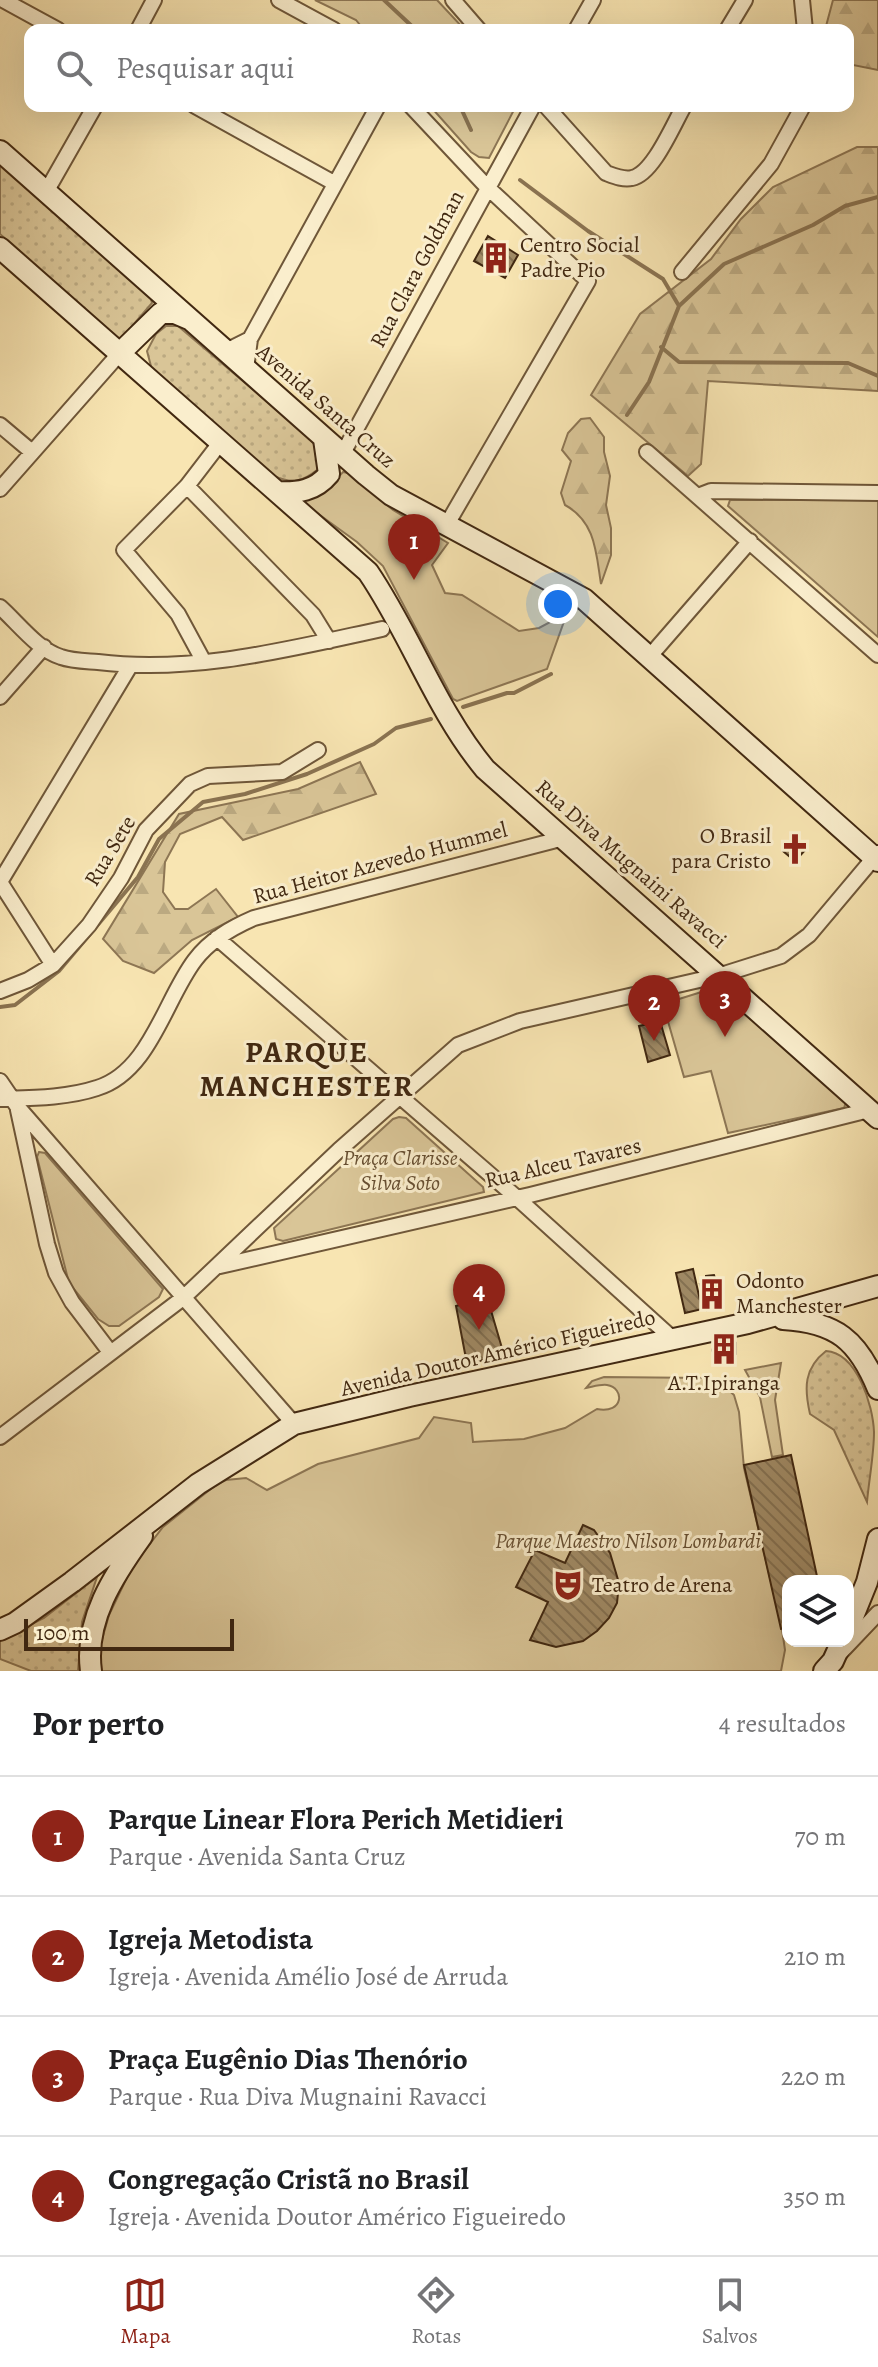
<!DOCTYPE html>
<html lang="pt">
<meta charset="utf-8">
<style>
:root{--surface:#fff;--page:#f2f2f2;--text:#202124;--muted:#757577;--line:#e0e0e0;--accent:#8f2418}
body{margin:0;font-family:Alegreya,serif;background:var(--page);color:var(--text)}
.controls{position:absolute;right:24px;bottom:24px;display:grid;overflow:hidden;border-radius:16px;box-shadow:0 8px 32px #0002}
.controls button{width:72px;height:72px;display:grid;place-items:center;padding:0;border:0;border-bottom:2px solid var(--line);background:var(--surface);color:var(--text);font:40px sans-serif}
.scale{position:absolute;left:24px;bottom:20px;width:210px;box-sizing:border-box;padding-left:8px;border:4px solid #412811;border-top:0;font-size:22px;line-height:28px;white-space:nowrap;color:#412811;-webkit-text-stroke:6px #faeecd;paint-order:stroke}
.you{position:absolute;left:558px;top:604px;width:28px;height:28px;margin:-20px;border:6px solid #fff;border-radius:50%;background:#1a73e8;box-shadow:0 0 0 12px #1a73e833}
.badge{display:grid;place-items:center;width:52px;height:52px;border-radius:50%;background:var(--accent);color:#fff;font-size:26px;font-weight:700}
.pin{position:absolute;translate:-50% -66px;filter:drop-shadow(0 2px 4px #0008)}
.pin::after{content:'';position:absolute;top:42px;width:28px;height:24px;background:inherit;clip-path:polygon(0 0,100% 0,50% 100%)}
.list{margin:0;padding:0;list-style:none}
h2{display:flex;justify-content:space-between;align-items:center;height:104px;margin:0;padding:0 32px;font-size:34px}
h2 small{font-size:26px;font-weight:400;color:var(--muted)}
.list li{display:grid;grid-template-columns:52px 1fr auto;gap:24px;align-items:center;box-sizing:border-box;height:120px;padding:0 32px;border-top:2px solid var(--line)}
.list b{display:block;font-size:30px;white-space:nowrap}
.list p{margin:0;font-size:26px;white-space:nowrap;color:var(--muted)}
.list em{font-size:26px;font-style:normal;color:var(--muted)}
.icon{flex:none;width:44px;height:44px;fill:none;stroke:currentColor;stroke-width:2;stroke-linecap:round;stroke-linejoin:round}
.map{position:relative;flex:none;width:878px;height:1671px;overflow:hidden}
.search{position:absolute;background:var(--surface);box-shadow:0 8px 32px #0002;left:24px;right:24px;top:24px;height:88px;display:flex;align-items:center;gap:20px;box-sizing:border-box;padding:0 28px;border-radius:16px;color:var(--muted);font-size:30px}
.sheet{height:584px;background:var(--surface)}
nav{display:flex;justify-content:space-around;align-items:center;box-sizing:border-box;height:112px;border-top:2px solid var(--line);background:var(--surface);font-size:22px;color:var(--muted)}
nav a{display:grid;justify-items:center;gap:4px}
nav .on{color:var(--accent)}
.map>svg:first-child{display:block}
.grass{fill:url(#grass-dots);stroke:#8d7654;stroke-width:2}
.forest{fill:url(#forest-firs);stroke:#8d7654;stroke-width:2}
.green{fill:#d9c597;stroke:#8d7654;stroke-width:2}
.lines{fill:none;stroke-linecap:round;stroke-linejoin:round}
.stream{stroke:#8a7351;stroke-width:4}
.building{fill:url(#building-back-hatch);stroke:#412811;stroke-width:2}
.street-casing{stroke:#6f5739;stroke-width:18}
.secondary-casing{stroke:#412811;stroke-width:24}
.street{stroke:#faeecd;stroke-width:14}
.secondary{stroke:#faeecd;stroke-width:20}
.labels{text-anchor:middle;dominant-baseline:central;stroke-width:6;stroke-linejoin:round;paint-order:stroke}
.poi-label{font-size:22px;fill:#412811;stroke:#faeecd;text-anchor:start}
.street-label{font-size:22px;fill:#412811;stroke:#faeecd}
.park-label{font-size:22px;font-style:italic;fill:#674f32;stroke:#faeecd}
.district-label{font-size:30px;font-weight:bold;letter-spacing:2px;fill:#412811;stroke:#faeecd}
</style>
<div class="map">
<svg width="878" height="1671" viewBox="0 0 878 1671">
<defs>
<pattern id="grass-dots" width="8" height="8" patternUnits="userSpaceOnUse" patternTransform="scale(2)"><rect width="8" height="8" fill="#d9c597"/><path d="M2 2h.1M6 6h.1" fill="none" stroke="#bba981" stroke-width="1.8" stroke-linecap="round"/></pattern>
<pattern id="forest-firs" width="22" height="20" patternUnits="userSpaceOnUse" patternTransform="scale(2)"><rect width="22" height="20" fill="#d9c597"/><path d="M5 1l3.5 6h-7zM16 11l3.5 6h-7z" fill="#bba981"/></pattern>
<pattern id="building-back-hatch" width="6" height="6" patternUnits="userSpaceOnUse" patternTransform="scale(2)"><rect width="6" height="6" fill="#a08a65"/><path d="M-1 5l2 2M0 0l6 6M5-1l2 2" fill="none" stroke="#847152"/></pattern>
</defs>
<rect width="100%" height="100%" fill="#f8e5b2"/>
<filter id="stains"><feTurbulence type="fractalNoise" baseFrequency=".0025" numOctaves="4"/><feColorMatrix values="0 0 0 0 .2 0 0 0 0 .09 0 0 0 0 .02 0 0 0 .5 -.17"/></filter>
<radialGradient id="worn" r=".72"><stop offset=".6" stop-color="#630" stop-opacity="0"/><stop offset="1" stop-color="#630" stop-opacity=".3"/></radialGradient>
<path class="grass" d="M0,161L150,295L152,303L121,339L109,334L0,234Z
M166,326H178L310,438L320,454L317,470C302,482 292,484 274,476L152,370L147,351L156,334Z
M826,1351C857,1353 873,1405 874,1432C874,1455 869,1479 867,1502L834,1430L810,1414C804,1388 804,1368 826,1351Z
M97,1577L82,1622L78,1671H31L0,1659V1640L44,1618Z"/>
<path class="forest" d="M833,0H878V70L848,64V30H825Z
M857,147H878V391L708,381L701,464L688,476L591,395L640,314L711,259L741,219L773,187Z
M590,418L604,437V452L610,476L606,505L611,528V555L601,584C596,553 596,522 565,505L561,493L571,461L562,450L568,433L581,419Z
M360,762L376,794L243,840L222,817L180,834L165,862L163,892L175,909H188L216,889L238,917L192,940L154,973L123,961L103,939L179,814L298,789Z"/>
<path class="green" d="M315,0H437L465,30H364L356,20Z
M430,106H516L489,158L479,157L471,152Z
M343,472L348,473L393,510L448,543L432,565L445,593L462,595L519,631L539,628L567,613L547,669L457,701L453,699L383,566L357,542L299,500L330,486Z
M730,500H878V637L728,506Z
M711,989H718L846,1102L844,1108L728,1133L711,1071L684,1077L663,1004Z
M399,1117L406,1118L483,1187L484,1192L283,1241L276,1239L274,1228L393,1119Z
M39,1152L45,1153L163,1289L159,1297L119,1326H109L98,1319L69,1283L37,1157Z
M781,1363L775,1400L783,1455L772,1457L760,1397L745,1370Z
M604,1377L707,1378L721,1383L734,1395L739,1412L744,1468L782,1629L785,1650L781,1671H100L101,1643L109,1615L132,1567L163,1527L217,1484L226,1480L246,1478L267,1490L318,1464L419,1438L434,1417L471,1423L473,1442L524,1439L565,1428L597,1409C624,1414 625,1388 607,1385C601,1384 592,1387 586,1388L592,1381Z"/>
<g class="lines">
<path class="stream" d="M384,0L416,30
M460,106L471,130
M520,180L588,231L663,279L679,306
M661,347L679,362L848,363L878,376
M627,415L649,382L679,306L724,264L813,225L845,206L878,197
M463,707L507,693H514L551,674
M0,1007L15,1005L59,971L138,877L159,839L203,802L245,794L307,774L374,744L396,728L431,719"/>
</g>
<path class="building" d="M488,236L518,255L505,278L474,261Z
M794,837L807,848L795,861L783,851Z
M660,1021L670,1055L648,1062L639,1026Z
M693,1269L702,1309L685,1313L676,1273Z
M714,1275L716,1281L718,1280L723,1305L707,1310L700,1284L706,1283V1276Z
M487,1297L504,1355L467,1364L456,1306Z
M736,1343V1354L715,1357L712,1350L714,1346Z
M791,1455L818,1581H788V1628L781,1629L744,1465Z
M583,1525L594,1530L610,1553L619,1583L617,1603L609,1618L597,1631L583,1641L556,1647L530,1640L548,1602L516,1587L535,1550L565,1563Z"/>
<g class="lines">
<defs>
<path id="street" d="M3,0L58,30
M279,0L334,30
M453,0L479,30
M802,0L805,30
M138,30L154,0
M576,30L593,0
M727,30L745,0
M195,106L334,183
M411,106L487,187L588,281L446,526
M546,106L606,173C614,176 623,180 632,178C653,174 673,125 684,106
M46,192L95,106
M682,272L771,164L803,106
M250,339L378,106
M226,351L250,339L246,369
M0,425L32,452
M647,452L878,655
M342,455L533,106
M187,486L313,615L329,641
M0,489L119,354
M698,496L711,491L878,493
M0,607C18,623 38,650 61,657C72,661 86,661 98,662C193,674 289,649 382,629
M650,656L750,541
M204,662L178,614L124,550L187,486L220,443
M0,697L44,647
M0,882L130,666
M0,882L53,965
M217,938L516,1197L673,1339
M0,991L28,980L53,965L89,925L121,878L146,830L190,784L208,776L282,772L318,750
M0,1081L17,1106L294,1424
M0,1099C31,1098 67,1098 97,1088C150,1072 165,999 195,960C210,940 231,928 254,918L564,838
M18,1110L47,1244L56,1273L72,1302L110,1352
M220,1266L530,1195L869,1110
M0,1437L183,1298L339,1150L458,1045L520,1021L721,975L781,956L809,935L878,853
M841,1652L878,1613"/>
<path id="secondary" d="M0,151L366,475L391,495L584,599L878,861
M0,248L368,572C411,635 436,710 485,769L878,1118
M119,354L161,313H175L189,319
M277,492C298,493 315,491 329,474L324,439
M783,1319C836,1322 858,1340 878,1389
M848,1629L867,1582L878,1539
M0,1630L15,1623L72,1582L198,1484L294,1424L409,1396L748,1323L878,1286
M91,1671C84,1620 114,1575 142,1536
M824,1671L833,1661L842,1641"/>
</defs>
<use href="#street" class="street-casing"/>
<use href="#secondary" class="secondary-casing"/>
<use href="#street" class="street"/>
<use href="#secondary" class="secondary"/>
</g>
<defs>
<symbol id="building-bare" viewBox="-9 -9 18 18"><path d="M-4-6H4V6H1V3H-1V6H-4ZM-2.5-4.3h1.7v1.8h-1.7ZM.8-4.3h1.7v1.8H.8ZM-2.5-1h1.7V.8h-1.7ZM.8-1h1.7V.8H.8Z" fill="#8f2418" stroke="#faeecd" stroke-width="2.5" paint-order="stroke"/></symbol>
<symbol id="church-bare" viewBox="-9 -9 18 18"><path d="M-1.2-6h2.4v3.5h3.3v2.4h-3.3V6h-2.4V-.1h-3.3v-2.4h3.3Z" fill="#8f2418" stroke="#faeecd" stroke-width="2.5" paint-order="stroke"/></symbol>
<symbol id="theatre-bare" viewBox="-9 -9 18 18"><path d="M-5-5.5Q0-4 5-5.5V0Q5 5 0 6Q-5 5-5 0ZM-3.3-2.5H-1v1.5H-3.3ZM1-2.5H3.3v1.5H1ZM-2.8 1Q0 5.5 2.8 1Z" fill="#8f2418" stroke="#faeecd" stroke-width="2.5" paint-order="stroke"/></symbol>
</defs>
<g fill-rule="evenodd">
<use href="#building-bare" x="474" y="236" width="44" height="44"/>
<use href="#church-bare" x="773" y="827" width="44" height="44"/>
<use href="#building-bare" x="690" y="1272" width="44" height="44"/>
<use href="#building-bare" x="702" y="1327" width="44" height="44"/>
<use href="#theatre-bare" x="546" y="1563" width="44" height="44"/>
</g>
<g class="labels">
<g class="poi-label">
<text x="520" y="245">Centro Social<tspan x="520" dy="25">Padre Pio</tspan></text>
<text x="771" y="836" text-anchor="end">O Brasil<tspan x="771" dy="25">para Cristo</tspan></text>
<text x="736" y="1281">Odonto<tspan x="736" dy="25">Manchester</tspan></text>
<text x="724" y="1383" text-anchor="middle">A.T.Ipiranga</text>
<text x="592" y="1585">Teatro de Arena</text>
</g>
<g class="street-label">
<text transform="translate(417 269) rotate(-62)">Rua Clara Goldman</text>
<text transform="translate(326 406) rotate(41)">Avenida Santa Cruz</text>
<text transform="translate(110 851) rotate(-59)">Rua Sete</text>
<text transform="translate(380 863) rotate(-15)">Rua Heitor Azevedo Hummel</text>
<text transform="translate(631 864) rotate(41)">Rua Diva Mugnaini Ravacci</text>
<text transform="translate(563 1163) rotate(-13)">Rua Alceu Tavares</text>
<text transform="translate(498 1353) rotate(-13)">Avenida Doutor Américo Figueiredo</text>
</g>
<g class="park-label">
<text x="400" y="1158">Praça Clarisse<tspan x="400" dy="25">Silva Soto</tspan></text>
<text x="628" y="1541">Parque Maestro Nilson Lombardi</text>
</g>
<g class="district-label">
<text x="307" y="1052">PARQUE<tspan x="307" dy="34">MANCHESTER</tspan></text>
</g>
</g>
<rect width="100%" height="100%" filter="url(#stains)"/>
<rect width="100%" height="100%" fill="url(#worn)"/>
</svg>
<div class="controls">
<button><svg class="icon" aria-label="layers" viewBox="0 0 24 24"><path d="M12 4l9 5-9 5-9-5zM3 14l9 5 9-5"/></svg></button>
</div>
<div class="scale">100 m</div>
<div class="you"></div>
<div class="pin badge" style="left:414px;top:580px">1</div>
<div class="pin badge" style="left:654px;top:1041px">2</div>
<div class="pin badge" style="left:725px;top:1037px">3</div>
<div class="pin badge" style="left:479px;top:1330px">4</div>
<div class="search"><svg class="icon" aria-label="search" viewBox="0 0 24 24"><circle cx="10" cy="10" r="6"/><path d="M15 15l6 6"/></svg>Pesquisar aqui</div>
</div>
<section class="sheet">
<h2>Por perto<small>4 resultados</small></h2>
<ul class="list">
<li><span class="badge">1</span><div><b>Parque Linear Flora Perich Metidieri</b><p>Parque · Avenida Santa Cruz</p></div><em>70 m</em></li>
<li><span class="badge">2</span><div><b>Igreja Metodista</b><p>Igreja · Avenida Amélio José de Arruda</p></div><em>210 m</em></li>
<li><span class="badge">3</span><div><b>Praça Eugênio Dias Thenório</b><p>Parque · Rua Diva Mugnaini Ravacci</p></div><em>220 m</em></li>
<li><span class="badge">4</span><div><b>Congregação Cristã no Brasil</b><p>Igreja · Avenida Doutor Américo Figueiredo</p></div><em>350 m</em></li>
</ul>
</section>
<nav>
<a class="on"><svg class="icon" aria-label="map" viewBox="0 0 24 24"><path d="M3 6l6-2 6 2 6-2v14l-6 2-6-2-6 2zM9 4v14M15 6v14"/></svg>Mapa</a>
<a><svg class="icon" aria-label="directions" viewBox="0 0 24 24"><path d="M12 3l9 9-9 9-9-9zM9 14v-3h6M13 9l2 2-2 2"/></svg>Rotas</a>
<a><svg class="icon" aria-label="saved" viewBox="0 0 24 24"><path d="M7 4h10v16l-5-4-5 4z"/></svg>Salvos</a>
</nav>
